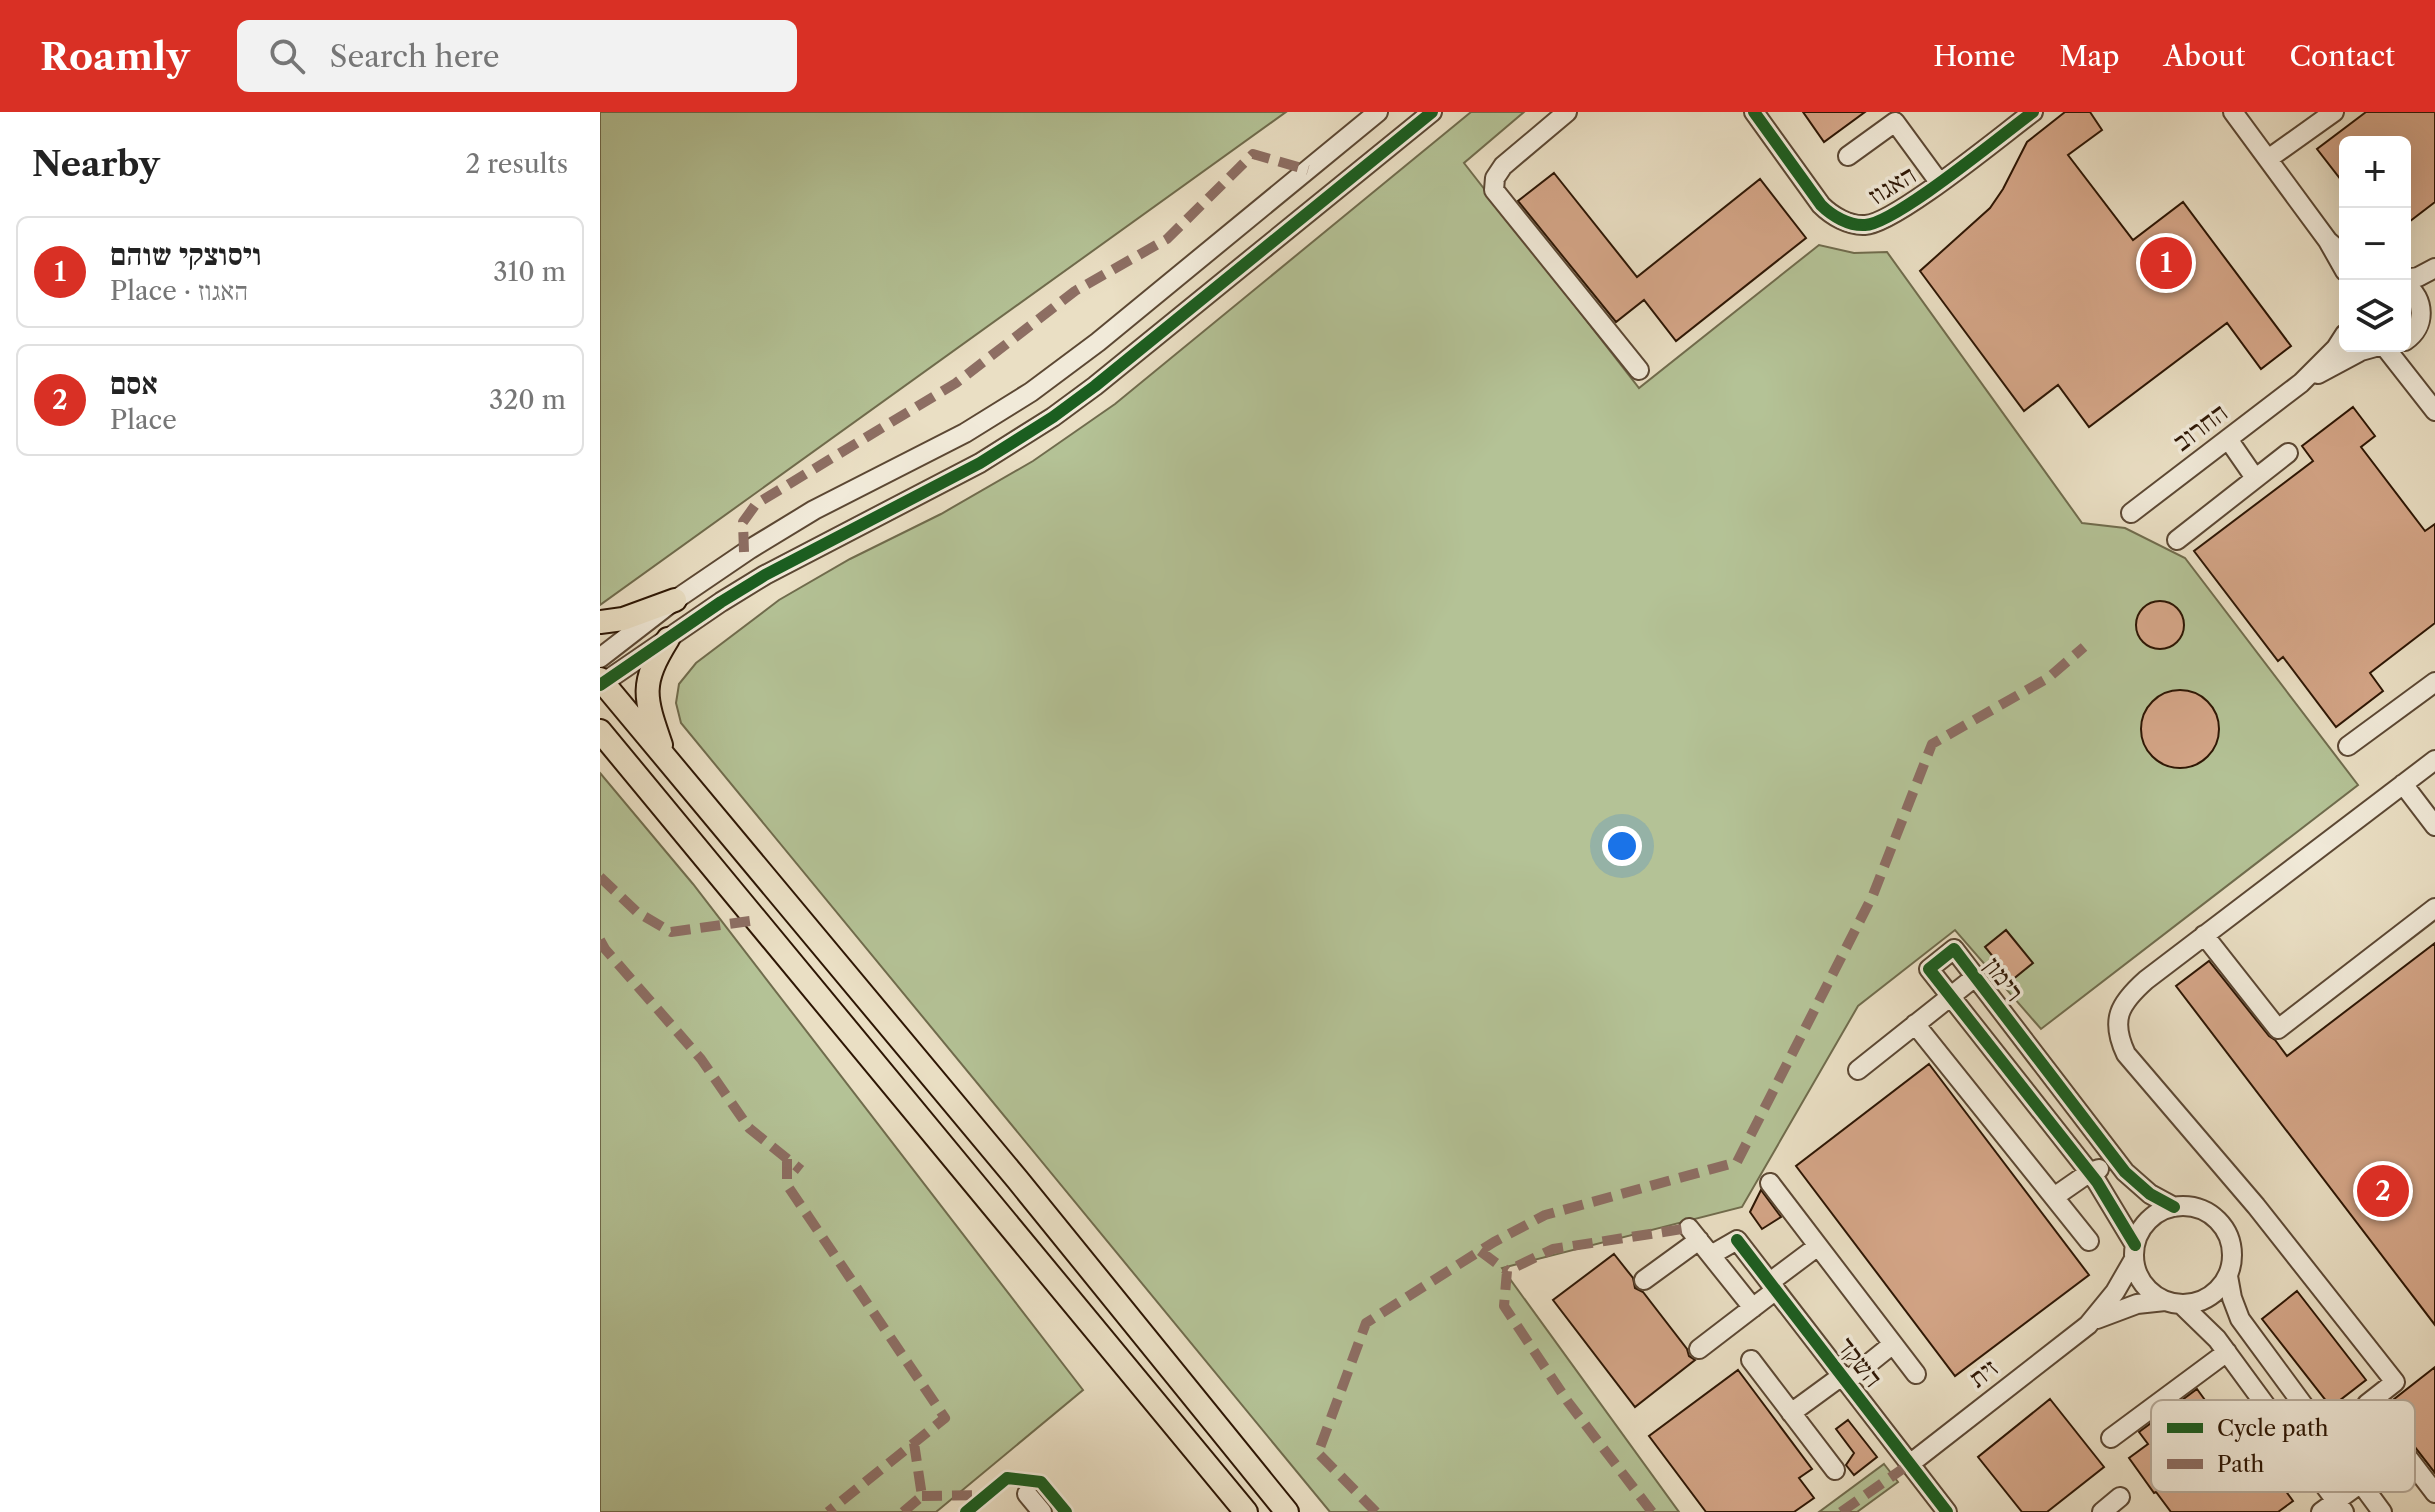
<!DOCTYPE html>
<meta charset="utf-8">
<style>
:root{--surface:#fff;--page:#f2f2f2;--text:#222;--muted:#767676;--line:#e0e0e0;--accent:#d93025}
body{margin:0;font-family:"Libre Caslon Text","Frank Ruhl Libre",serif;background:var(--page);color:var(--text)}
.controls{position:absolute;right:24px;top:24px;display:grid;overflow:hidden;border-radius:12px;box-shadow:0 8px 32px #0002}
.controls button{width:72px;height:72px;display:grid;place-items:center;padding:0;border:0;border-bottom:2px solid var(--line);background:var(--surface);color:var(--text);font:40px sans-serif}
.you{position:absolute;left:1022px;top:734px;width:28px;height:28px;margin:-20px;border:6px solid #fff;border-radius:50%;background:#1a73e8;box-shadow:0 0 0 12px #1a73e833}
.badge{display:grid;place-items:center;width:52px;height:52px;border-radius:50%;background:var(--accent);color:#fff;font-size:26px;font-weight:700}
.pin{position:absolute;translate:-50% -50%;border:4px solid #fff;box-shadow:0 2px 8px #0006}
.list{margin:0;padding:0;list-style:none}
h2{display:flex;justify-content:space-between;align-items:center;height:104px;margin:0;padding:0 32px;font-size:34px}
h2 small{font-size:26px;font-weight:400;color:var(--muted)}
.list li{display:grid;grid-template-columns:52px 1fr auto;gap:24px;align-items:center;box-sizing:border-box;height:112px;margin:0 16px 16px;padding:0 16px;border:2px solid var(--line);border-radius:12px}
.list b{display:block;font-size:30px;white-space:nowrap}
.list p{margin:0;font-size:26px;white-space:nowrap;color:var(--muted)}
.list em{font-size:26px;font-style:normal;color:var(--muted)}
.icon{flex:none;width:44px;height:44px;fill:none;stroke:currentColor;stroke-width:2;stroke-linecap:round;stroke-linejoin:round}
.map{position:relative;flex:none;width:1835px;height:1400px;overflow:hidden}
header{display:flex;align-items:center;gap:48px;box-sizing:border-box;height:112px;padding:0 40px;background:var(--accent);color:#fff}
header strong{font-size:38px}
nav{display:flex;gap:44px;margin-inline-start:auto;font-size:28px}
.search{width:560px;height:72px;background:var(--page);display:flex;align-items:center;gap:20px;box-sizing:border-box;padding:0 28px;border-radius:12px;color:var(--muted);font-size:30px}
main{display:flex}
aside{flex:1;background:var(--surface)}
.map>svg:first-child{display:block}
.green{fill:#b4c296;stroke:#706c4d;stroke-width:2}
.building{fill:#d4a587;stroke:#2d1604;stroke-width:2}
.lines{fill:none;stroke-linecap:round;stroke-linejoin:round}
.minor-casing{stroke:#5c4834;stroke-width:22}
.major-casing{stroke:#2d1604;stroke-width:26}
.minor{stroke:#f1ead9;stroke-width:18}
.major{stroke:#eadfc4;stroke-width:22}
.quiet{stroke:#8d6e63;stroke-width:10;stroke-dasharray:20 10;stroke-linecap:butt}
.cycleway-casing{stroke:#f1ead9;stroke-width:17}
.cycleway{stroke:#1b5e20;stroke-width:12}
.labels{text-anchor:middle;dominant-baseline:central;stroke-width:7;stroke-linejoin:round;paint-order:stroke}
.street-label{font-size:26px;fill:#2d1604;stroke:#f1ead9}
.key{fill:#f1ead9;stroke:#b6aa99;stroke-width:2}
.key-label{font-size:22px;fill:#2d1604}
</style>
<header>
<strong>Roamly</strong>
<div class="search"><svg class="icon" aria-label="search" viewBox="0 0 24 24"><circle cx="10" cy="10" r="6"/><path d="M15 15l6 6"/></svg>Search here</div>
<nav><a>Home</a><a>Map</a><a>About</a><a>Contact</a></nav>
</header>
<main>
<aside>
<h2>Nearby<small>2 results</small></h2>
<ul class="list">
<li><span class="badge">1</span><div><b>ויסוצקי שוהם</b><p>Place · האגוז</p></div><em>310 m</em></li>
<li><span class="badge">2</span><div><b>אסם</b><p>Place</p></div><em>320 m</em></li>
</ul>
</aside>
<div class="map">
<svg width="1835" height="1400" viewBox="0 0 1835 1400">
<rect width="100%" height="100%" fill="#eadfc4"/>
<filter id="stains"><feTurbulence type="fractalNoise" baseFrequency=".0025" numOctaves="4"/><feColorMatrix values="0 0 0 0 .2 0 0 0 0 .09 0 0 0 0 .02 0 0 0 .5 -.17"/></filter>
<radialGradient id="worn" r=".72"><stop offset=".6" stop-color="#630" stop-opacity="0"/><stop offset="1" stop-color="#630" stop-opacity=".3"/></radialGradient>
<path class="green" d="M0,0H686L0,493Z
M871,0H924L864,51L1039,276L1219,133L1254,141L1287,140L1482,411L1525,416L1585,446L1758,673L1441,917L1355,818L1258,894L1142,1095L902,1156L1079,1400H730L81,611L76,591L79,572L96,551L179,488L250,447L341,402L433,349L515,292Z
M0,661L93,772L483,1278L336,1400H0Z
M1284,1352L1298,1370L1257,1400H1219Z"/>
<path class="building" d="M1203,0H1265L1224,30Z
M1465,0H1490L1502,18L1468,43L1533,128L1583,90L1691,234L1661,257L1627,211L1489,315L1458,273L1424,299L1320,159L1390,96L1403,77L1427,30Z
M1766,0H1835V90L1805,113V30H1745V73L1717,37Z
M954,61L1037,165L1160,67L1206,126L1076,229L1044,188L1016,210L918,89Z
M1753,295L1775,324L1761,335L1825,419L1835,412V511L1770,561L1783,579L1736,615L1683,545L1678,549L1594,439L1713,349L1702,334Z
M1536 513a24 24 0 1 1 48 0a24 24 0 1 1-48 0Z
M1541 617a39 39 0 1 1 78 0a39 39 0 1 1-78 0Z
M1406,818L1433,851L1412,868L1385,835Z
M1835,831V1213L1576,874L1609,849L1669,924L1675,928L1687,944Z
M1329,952L1489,1163L1355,1264L1196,1054Z
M1161,1078L1181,1105L1162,1117L1150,1100Z
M1014,1142L1033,1166L1035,1176L1043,1180L1087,1237L1089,1244L1095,1248L1035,1295L953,1188Z
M1697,1179L1766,1268L1731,1295L1662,1207Z
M1835,1255V1361L1784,1295Z
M1138,1258L1212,1357L1199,1366L1214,1386L1194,1400H1106L1049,1324Z
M1597,1277L1623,1313L1588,1340L1604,1361L1637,1337L1660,1368L1672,1360L1693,1389L1678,1400H1571L1556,1380L1554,1381L1529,1346L1548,1332L1539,1320Z
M1450,1287L1504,1355L1447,1400H1422L1378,1345Z
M1248,1308L1277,1345L1254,1363L1246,1353L1254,1341L1236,1317Z"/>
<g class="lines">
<defs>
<path id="minor" d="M967,0L903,54L895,66L894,78L1039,258
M1154,0L1221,93C1232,104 1249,114 1265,113C1295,112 1403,22 1433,0
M1633,0L1728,129
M1248,44L1295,10L1339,70
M1668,47L1734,0
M1745,144L1728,129L1745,159
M1805,167L1818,165L1835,156
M1805,172C1825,187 1827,214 1805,229
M1784,234L1835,299
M1718,262L1761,239L1779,234
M1628,327L1655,366
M1531,401L1701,271L1736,236L1745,222
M1577,428L1688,341
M0,546L75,488L150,437L214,398L365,321L431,280L498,230L778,0
M0,573L121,490L165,463L380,351L453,305L495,274L832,0
M1748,634L1835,570
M1835,648L1546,868C1519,892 1510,908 1526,942L1656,1094L1795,1270L1767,1292L1835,1381
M1803,672L1835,714
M1604,823L1678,917L1835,796
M1315,912L1489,1129
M1258,958L1375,865
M1170,1071L1316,1262
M1454,1085L1490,1060L1499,1057
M1534 1143a49 49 0 1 1 98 0a49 49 0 1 1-98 0Z
M1089,1116L1153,1196
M1535,1133L1497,1070L1329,857L1354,837L1525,1060L1550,1082L1574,1095
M1111,1143L1137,1128L1347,1400
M1628,1164L1632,1186L1640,1207L1782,1400
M1044,1168L1099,1128
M1170,1170L1218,1134
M1582,1193L1617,1227L1744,1400
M1497,1207L1537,1192L1565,1189
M1099,1237L1176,1178
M1151,1248L1235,1358
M1247,1269L1293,1232
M1191,1301L1243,1263
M1511,1326L1627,1240
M1311,1351L1488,1213L1515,1180L1534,1147
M427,1382L442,1400
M1502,1400L1520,1385
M1721,1400L1761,1371"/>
<path id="major" d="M0,510L23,507L75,488
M0,567L417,1067L687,1400
M0,619L646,1400
M61,633C44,584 40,572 68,527"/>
</defs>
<use href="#minor" class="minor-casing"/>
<use href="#major" class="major-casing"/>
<use href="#minor" class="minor"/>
<use href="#major" class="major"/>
<path class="quiet" d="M144,440L143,410L156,392L356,271L475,179L567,127L653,42L708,58
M0,765L37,800L71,820L157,808
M0,828L5,837L101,947L149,1016L201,1058
M187,1047V1073L345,1306L228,1400
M880,1139L907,1159
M322,1384L386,1383
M303,1400L322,1384L314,1331
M776,1400L718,1341L766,1211L894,1130L945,1103L1137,1050L1273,783L1332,632L1448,566L1484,535
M1052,1400L968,1290L904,1194L907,1159L953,1137L1089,1116
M1241,1400L1311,1351"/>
<defs>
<path id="cycleway" d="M1154,0L1221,93C1232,104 1249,114 1265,113C1295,112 1403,22 1433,0
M0,573L121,490L165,463L380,351L453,305L495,274L832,0
M1137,1128L1347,1400
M1535,1133L1497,1070L1329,857L1354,837L1525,1060L1550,1082L1574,1095
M366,1400L407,1366L441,1370L466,1400"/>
</defs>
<use href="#cycleway" class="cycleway-casing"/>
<use href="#cycleway" class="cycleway"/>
</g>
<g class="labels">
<g class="street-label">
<text transform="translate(1292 73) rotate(-31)">האגוז</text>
<text transform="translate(1600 315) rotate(-37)">החרוב</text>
<text transform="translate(1404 867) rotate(53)">רימון</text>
<text transform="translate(1260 1250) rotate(52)">השקד</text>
<text transform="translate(1383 1261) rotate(-38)">זית</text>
</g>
</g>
<rect x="1551" y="1288" width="264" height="92" rx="12" class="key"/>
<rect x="1567" y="1311" width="36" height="10" fill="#1b5e20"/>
<rect x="1567" y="1347" width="36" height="10" fill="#8d6e63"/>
<g class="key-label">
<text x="1617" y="1324">Cycle path</text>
<text x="1617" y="1360">Path</text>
</g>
<rect width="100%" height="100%" filter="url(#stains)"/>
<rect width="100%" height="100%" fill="url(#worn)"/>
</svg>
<div class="controls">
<button>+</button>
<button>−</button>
<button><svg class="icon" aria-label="layers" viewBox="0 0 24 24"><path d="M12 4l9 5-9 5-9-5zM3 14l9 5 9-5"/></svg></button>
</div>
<div class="you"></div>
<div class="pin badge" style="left:1566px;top:151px">1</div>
<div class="pin badge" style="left:1783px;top:1079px">2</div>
</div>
</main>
